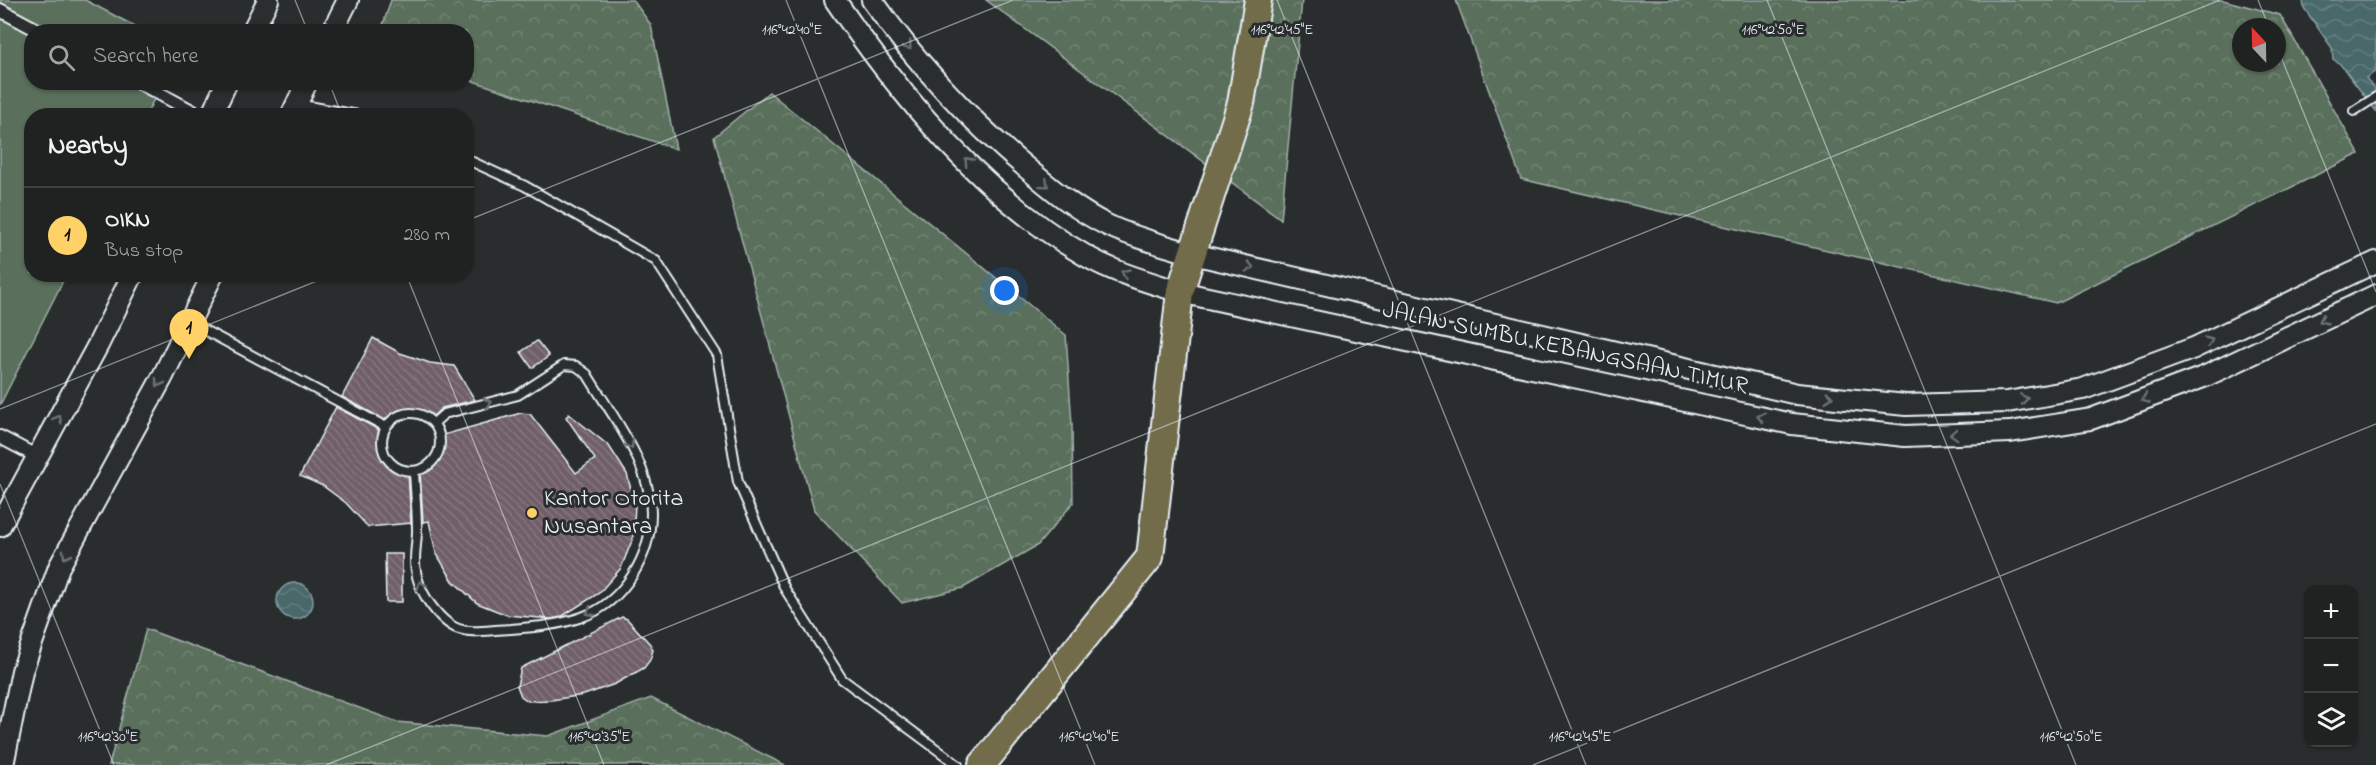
<!DOCTYPE html>
<meta charset="utf-8">
<style>
:root{--surface:#202222;--page:#282a2a;--text:#f1f3f6;--muted:#a2a4a5;--line:#3d3f40;--accent:#ffd166}
body{margin:0;font-family:"Indie Flower",sans-serif;background:var(--page);color:var(--text)}
.controls{position:absolute;right:18px;bottom:18px;display:grid;overflow:hidden;border-radius:12px;box-shadow:0 2px 4px #0004}
.controls button{width:54px;height:54px;display:grid;place-items:center;padding:0;border:0;border-bottom:2px solid var(--line);background:var(--surface);color:var(--text);font:30px sans-serif}
.compass{position:absolute;left:2232px;top:18px;width:54px;height:54px;border-radius:50%;background:var(--surface);box-shadow:0 2px 4px #0004;rotate:338deg}
.you{position:absolute;left:1005px;top:291px;width:21px;height:21px;margin:-15px;border:4px solid #fff;border-radius:50%;background:#1a73e8;box-shadow:0 0 0 9px #1a73e833}
.badge{display:grid;place-items:center;width:39px;height:39px;border-radius:50%;background:var(--accent);color:#111;font-size:20px;font-weight:700}
.pin{position:absolute;translate:-50% -50px;filter:drop-shadow(0 2px 3px #0008)}
.pin::after{content:'';position:absolute;top:32px;width:21px;height:18px;background:inherit;clip-path:polygon(0 0,100% 0,50% 100%)}
.list{margin:0;padding:0;list-style:none}
h2{display:flex;justify-content:space-between;align-items:center;height:78px;margin:0;padding:0 24px;font-size:26px}
h2 small{font-size:20px;font-weight:400;color:var(--muted)}
.list li{display:grid;grid-template-columns:39px 1fr auto;gap:18px;align-items:center;box-sizing:border-box;height:96px;padding:0 24px;border-top:2px solid var(--line)}
.list b{display:block;font-size:22px;white-space:nowrap}
.list p{margin:0;font-size:20px;white-space:nowrap;color:var(--muted)}
.list em{font-size:20px;font-style:normal;color:var(--muted)}
.icon{flex:none;width:33px;height:33px;fill:none;stroke:currentColor;stroke-width:2;stroke-linecap:round;stroke-linejoin:round}
.map{position:relative;flex:none;width:2376px;height:765px;overflow:hidden}
.search{position:absolute;background:var(--surface);box-shadow:0 2px 4px #0004;left:24px;top:24px;width:450px;height:66px;display:flex;align-items:center;gap:15px;box-sizing:border-box;padding:0 21px;border-radius:24px;color:var(--muted);font-size:22px}
.panel{position:absolute;background:var(--surface);box-shadow:0 2px 4px #0004;left:24px;top:108px;width:450px;height:174px;border-radius:24px}
.map>svg:first-child{display:block}
.forest{fill:url(#forest-crowns);stroke:#a1b0aa;stroke-width:1.5;fill-rule:evenodd}
.park{fill:#5a705b;stroke:#a1b0aa;stroke-width:1.5}
.water{fill:url(#water-waves);stroke:#889ea3;stroke-width:1.5}
.building{fill:url(#building-back-hatch);stroke:#e8f1f8;stroke-width:1.5}
.lines{fill:none;stroke-linecap:round;stroke-linejoin:round}
.service-casing{stroke:#e8f1f8;stroke-width:12}
.pedestrian-casing{stroke:#e8f1f8;stroke-width:16}
.tertiary-casing{stroke:#e8f1f8;stroke-width:24}
.trunk-casing{stroke:#e8f1f8;stroke-width:30}
.service{stroke:#2a2d2e;stroke-width:8}
.pedestrian{stroke:#2a2d2e;stroke-width:12}
.tertiary{stroke:#2a2d2e;stroke-width:20}
.trunk{stroke:#726c4b;stroke-width:26}
.oneway{stroke:#6c7275}
.ticks{fill:none;stroke:#e8f1f8;stroke-width:1.5;stroke-opacity:0.45}
.poi-dot{fill:#ffd166;stroke:#2a2d2e;stroke-width:2}
.labels{text-anchor:middle;dominant-baseline:central;stroke-width:6;stroke-linejoin:round;paint-order:stroke}
.street-label{font-size:24px;fill:#e8f1f8;stroke:#2a2d2e}
.poi-label{font-size:24px;fill:#e8f1f8;stroke:#2a2d2e;text-anchor:start}
.ticks-label{font-size:15px;text-anchor:middle;fill:#e8f1f8;stroke:#2a2d2e;stroke-width:6;stroke-linejoin:round;paint-order:stroke}
</style>
<div class="map">
<svg width="2376" height="765" viewBox="0 0 2376 765">
<defs>
<pattern id="forest-crowns" width="20" height="18" patternUnits="userSpaceOnUse" patternTransform="scale(1.5)"><rect width="20" height="18" fill="#5a705b"/><path d="M2 6a3 3 0 1 1 6 0M12 15a3 3 0 1 1 6 0" fill="none" stroke="#728573"/></pattern>
<pattern id="water-waves" width="16" height="10" patternUnits="userSpaceOnUse" patternTransform="scale(1.5)"><rect width="16" height="10" fill="#48676a"/><path d="M0 5q4-4 8 0t8 0" fill="none" stroke="#627d80"/></pattern>
<pattern id="building-back-hatch" width="6" height="6" patternUnits="userSpaceOnUse" patternTransform="scale(1.5)"><rect width="6" height="6" fill="#705f67"/><path d="M-1 5l2 2M0 0l6 6M5-1l2 2" fill="none" stroke="#84767e"/></pattern>
</defs>
<rect width="100%" height="100%" fill="#2a2d2e"/>
<filter id="ink" filterUnits="userSpaceOnUse"><feTurbulence type="fractalNoise" baseFrequency=".0167" numOctaves="2"/><feDisplacementMap in="SourceGraphic" scale="12" xChannelSelector="R" yChannelSelector="G"/><feConvolveMatrix kernelMatrix="1 2 1 2 8 2 1 2 1" color-interpolation-filters="sRGB"/></filter>
<g filter="url(#ink)">
<path class="forest" d="M391,0H633L651,25L676,149L467,79L466,32L381,31Z
M986,0H1302L1281,220V219Z
M1456,0H2223L2280,15L2359,154L2056,303L1521,179ZM2241,27H2277V63H2241Z
M769,92L1066,335L1072,425L1073,503L1038,545L963,588L902,603L814,510L714,137Z
M146,629L397,722L548,736L651,698L785,765H109Z"/>
<path class="park" d="M0,0H85L144,31L32,32V82L162,83L146,115L32,116V274L66,275L0,405Z"/>
<path class="water" d="M2303,0H2376V71L2366,78L2376,91V111L2340,64L2333,59L2332,48L2304,8Z
M277 601a18 18 0 1 1 36 0a18 18 0 1 1-36 0Z"/>
<path class="building" d="M373,338L400,353L430,363L454,366L475,400L442,408L430,419L428,424L421,419L409,417L398,421L392,427L389,422L342,397Z
M537,341L549,356L532,368L521,352Z
M336,407L383,432H389L386,442L390,455L400,464L410,466L408,471L411,523L368,527L346,503L323,486L300,476Z
M521,413L530,414L576,473L595,459L566,417L569,414L609,446L627,474L635,505L633,538L621,568L599,593L561,617L551,619L507,615L477,603L453,581L436,553L429,521L423,522L420,471L417,466L426,462L434,451L436,437Z
M385,554H402V602H386Z
M622,617L627,619L650,644L653,650L650,660L644,668L615,684L584,695L551,700L528,701L521,696L517,686L521,668Z"/>
<g class="lines">
<defs>
<path id="service" d="M297,104L364,116
M2354,111L2376,97
M466,159L525,186L656,261L717,355L738,482L785,589L842,679L958,765
M191,323L386,427
M382 442a29 29 0 1 1 58 0a29 29 0 1 1-58 0Z
M414,471C415,491 417,511 417,531C417,543 413,559 416,571C417,580 423,593 428,601C455,640 469,631 511,629C536,627 559,625 582,617C624,602 651,556 651,513C650,462 612,416 587,374L576,366L564,365L518,395L444,414L434,423"/>
<path id="pedestrian" d="M0,10L41,32
M138,82L201,116
M0,437L38,457"/>
<path id="tertiary" d="M835,0C900,96 985,198 1086,256C1115,273 1149,282 1180,292L1792,424L1905,436L2010,432L2091,419L2206,376L2376,295
M872,0C917,64 969,120 1029,170C1053,190 1078,211 1107,225C1134,238 1164,245 1193,254L1797,394L1906,405L2007,402L2083,389L2194,348L2376,262
M252,32L268,0
M332,32L348,0
M211,116L227,82
M291,116L307,82
M0,526L98,345L133,274
M3,765L22,671L59,567L162,378L213,274"/>
<path id="trunk" d="M982,765L1150,557L1180,292L1241,103L1258,0"/>
</defs>
<use href="#service" class="service-casing"/>
<use href="#pedestrian" class="pedestrian-casing"/>
<use href="#tertiary" class="tertiary-casing"/>
<use href="#trunk" class="trunk-casing"/>
<use href="#service" class="service"/>
<use href="#pedestrian" class="pedestrian"/>
<use href="#tertiary" class="tertiary"/>
<use href="#trunk" class="trunk"/>
</g>
<defs><path id="oneway-chevron" d="M-2-3.5L2.5 0L-2 3.5" fill="none" stroke-width="1.6" stroke-linecap="round" stroke-linejoin="round" transform="scale(1.5)"/></defs>
<g class="oneway">
<use href="#oneway-chevron" transform="translate(908 46) rotate(52)"/>
<use href="#oneway-chevron" transform="translate(968 161) rotate(-134)"/>
<use href="#oneway-chevron" transform="translate(1045 184) rotate(40)"/>
<use href="#oneway-chevron" transform="translate(1250 267) rotate(13)"/>
<use href="#oneway-chevron" transform="translate(1125 273) rotate(-156)"/>
<use href="#oneway-chevron" transform="translate(2323 320) rotate(155)"/>
<use href="#oneway-chevron" transform="translate(2209 341) rotate(-25)"/>
<use href="#oneway-chevron" transform="translate(159 383) rotate(118)"/>
<use href="#oneway-chevron" transform="translate(1829 397) rotate(6)"/>
<use href="#oneway-chevron" transform="translate(2024 399) rotate(-9)"/>
<use href="#oneway-chevron" transform="translate(2145 399) rotate(160)"/>
<use href="#oneway-chevron" transform="translate(488 403) rotate(-15)"/>
<use href="#oneway-chevron" transform="translate(1761 417) rotate(-168)"/>
<use href="#oneway-chevron" transform="translate(58 419) rotate(-61)"/>
<use href="#oneway-chevron" transform="translate(1954 434) rotate(178)"/>
<use href="#oneway-chevron" transform="translate(630 445) rotate(59)"/>
<use href="#oneway-chevron" transform="translate(66 555) rotate(119)"/>
<use href="#oneway-chevron" transform="translate(421 585) rotate(-112)"/>
<use href="#oneway-chevron" transform="translate(590 612) rotate(152)"/>
</g>
</g>
<path class="ticks" d="M295,0L308,32M786,0L1095,765M1277,0L1586,765M1767,0L2076,765M2258,0L2269,27M2277,47L2376,292M329,82L342,116M466,221L1013,0M406,274L604,765M0,409L334,274M0,484L114,765M326,765L2220,0M1533,765L2376,424"/>
<circle class="poi-dot" cx="532" cy="513" r="6"/>
<g class="labels">
<g class="street-label">
<text transform="translate(1565 349) rotate(12)">JALAN SUMBU KEBANGSAAN TIMUR</text>
</g>
<g class="poi-label">
<text x="544" y="499">Kantor Otorita<tspan x="544" dy="28">Nusantara</tspan></text>
</g>
</g>
<g class="ticks-label">
<text x="792" y="34">116°42'40"E</text>
<text x="1282" y="34">116°42'45"E</text>
<text x="1773" y="34">116°42'50"E</text>
<text x="108" y="741">116°42'30"E</text>
<text x="599" y="741">116°42'35"E</text>
<text x="1089" y="741">116°42'40"E</text>
<text x="1580" y="741">116°42'45"E</text>
<text x="2071" y="741">116°42'50"E</text>
</g>
</svg>
<div class="controls">
<button>+</button>
<button>−</button>
<button><svg class="icon" aria-label="layers" viewBox="0 0 24 24"><path d="M12 4l9 5-9 5-9-5zM3 14l9 5 9-5"/></svg></button>
</div>
<svg class="compass" viewBox="-18 -18 36 36"><path d="M0-13l5 13h-10z" fill="#e53935"/><path d="M0 13l5-13h-10z" fill="#a2a4a5"/></svg>
<div class="you"></div>
<div class="pin badge" style="left:189px;top:359px">1</div>
<div class="search"><svg class="icon" aria-label="search" viewBox="0 0 24 24"><circle cx="10" cy="10" r="6"/><path d="M15 15l6 6"/></svg>Search here</div>
<section class="panel">
<h2>Nearby<small></small></h2>
<ul class="list">
<li><span class="badge">1</span><div><b>OIKN</b><p>Bus stop</p></div><em>280 m</em></li>
</ul>
</section>
</div>
